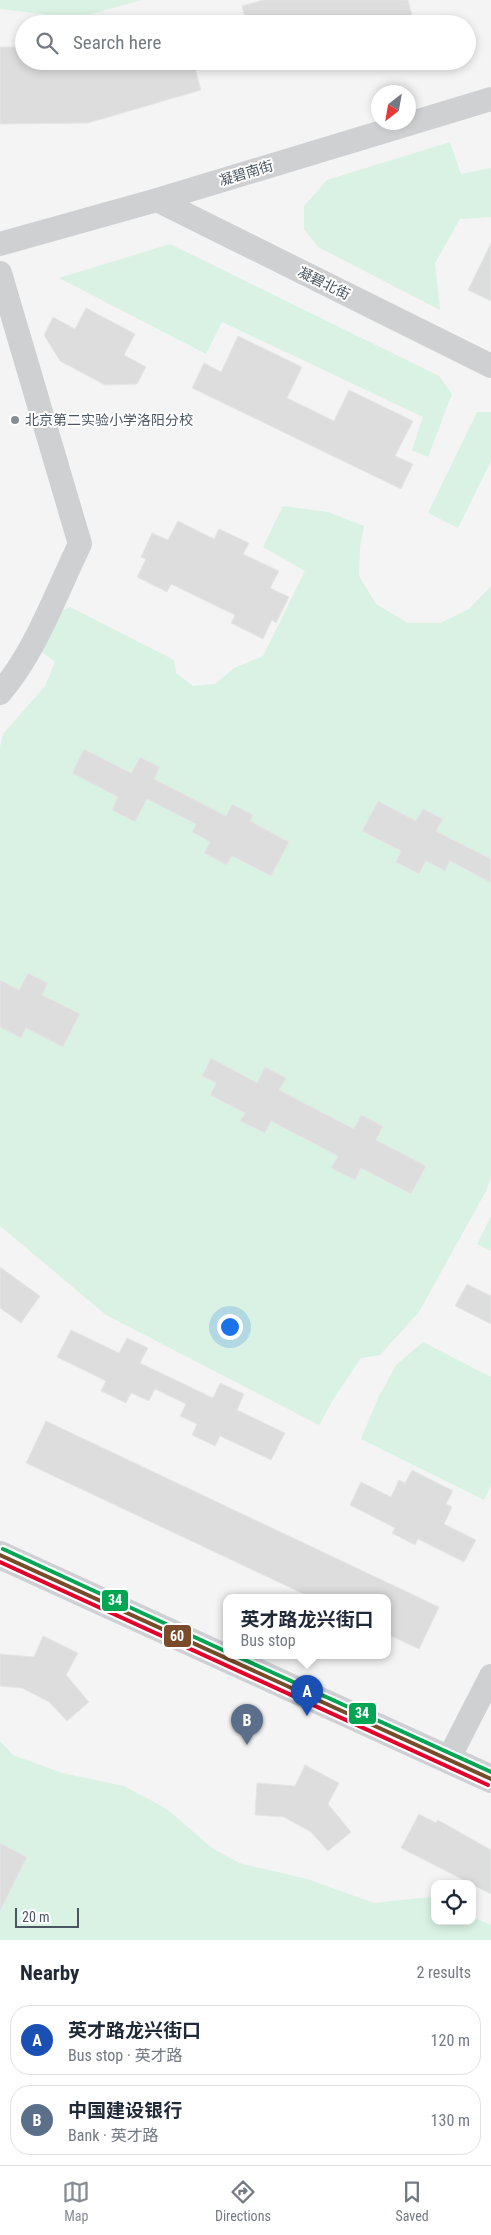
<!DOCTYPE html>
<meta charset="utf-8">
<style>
:root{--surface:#fff;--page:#f6f6f7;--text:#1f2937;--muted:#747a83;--line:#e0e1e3;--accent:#868d94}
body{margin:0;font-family:"Roboto Condensed","Noto Sans SC",sans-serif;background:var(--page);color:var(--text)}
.controls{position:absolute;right:15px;bottom:15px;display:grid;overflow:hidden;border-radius:10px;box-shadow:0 2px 8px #0003}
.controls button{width:45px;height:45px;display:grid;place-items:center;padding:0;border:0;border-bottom:1px solid var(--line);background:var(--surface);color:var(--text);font:25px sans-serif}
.compass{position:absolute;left:371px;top:85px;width:45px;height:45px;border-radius:50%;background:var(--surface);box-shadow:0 2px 8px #0003;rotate:211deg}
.scale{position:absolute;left:15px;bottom:12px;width:64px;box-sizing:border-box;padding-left:5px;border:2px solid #4a5661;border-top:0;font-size:14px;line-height:18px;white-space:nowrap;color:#4a5661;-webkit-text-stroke:4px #fff;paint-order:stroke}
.you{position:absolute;left:229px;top:1326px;width:18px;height:18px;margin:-12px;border:4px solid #fff;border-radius:50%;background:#1a73e8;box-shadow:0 0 0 8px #1a73e833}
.badge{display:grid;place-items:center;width:32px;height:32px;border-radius:50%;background:var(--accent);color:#fff;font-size:16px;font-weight:700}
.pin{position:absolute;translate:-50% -41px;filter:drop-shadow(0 1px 2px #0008)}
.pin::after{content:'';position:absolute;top:26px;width:18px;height:15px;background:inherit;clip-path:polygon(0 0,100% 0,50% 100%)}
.popup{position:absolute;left:223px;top:1594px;width:168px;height:65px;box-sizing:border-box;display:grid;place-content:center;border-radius:10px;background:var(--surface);filter:drop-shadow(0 1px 4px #0005);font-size:16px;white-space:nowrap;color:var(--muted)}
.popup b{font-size:19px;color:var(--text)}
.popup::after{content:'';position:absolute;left:50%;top:100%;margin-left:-10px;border:10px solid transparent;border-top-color:var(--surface)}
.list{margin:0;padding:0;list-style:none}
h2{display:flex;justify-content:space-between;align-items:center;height:65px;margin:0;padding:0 20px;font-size:21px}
h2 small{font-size:16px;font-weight:400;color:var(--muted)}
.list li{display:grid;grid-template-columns:32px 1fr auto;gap:15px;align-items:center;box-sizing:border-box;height:70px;margin:0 10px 10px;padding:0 10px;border:1px solid var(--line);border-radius:20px}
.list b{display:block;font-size:19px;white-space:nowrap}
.list p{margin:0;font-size:16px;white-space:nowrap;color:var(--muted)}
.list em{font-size:16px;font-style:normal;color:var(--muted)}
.icon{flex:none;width:28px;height:28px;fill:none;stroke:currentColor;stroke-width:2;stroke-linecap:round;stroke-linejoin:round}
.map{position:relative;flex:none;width:491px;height:1940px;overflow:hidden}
.search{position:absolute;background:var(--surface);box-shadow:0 2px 8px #0003;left:15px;right:15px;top:15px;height:55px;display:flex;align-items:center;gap:12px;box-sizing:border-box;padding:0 18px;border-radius:28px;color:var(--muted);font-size:19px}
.sheet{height:225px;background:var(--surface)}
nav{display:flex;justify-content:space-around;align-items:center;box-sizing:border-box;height:70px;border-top:1px solid var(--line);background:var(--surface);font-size:14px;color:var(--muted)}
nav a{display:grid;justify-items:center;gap:2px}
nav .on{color:var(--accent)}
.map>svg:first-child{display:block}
.green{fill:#d9f2e3}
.building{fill:#ddddde;stroke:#e5e6e7}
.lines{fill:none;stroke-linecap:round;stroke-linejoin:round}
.minor{stroke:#ced0d2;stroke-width:24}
.secondary{stroke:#ced0d4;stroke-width:28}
.bus-1-casing{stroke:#fff;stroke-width:8}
.bus-2-casing{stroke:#fff;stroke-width:8}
.bus-3-casing{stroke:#fff;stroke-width:8}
.bus-1{stroke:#7a4b2a;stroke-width:4}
.bus-2{stroke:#e4002b;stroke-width:4}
.bus-3{stroke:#00a651;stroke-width:4}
.poi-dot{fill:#868d94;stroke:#fff;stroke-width:2}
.labels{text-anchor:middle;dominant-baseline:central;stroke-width:4;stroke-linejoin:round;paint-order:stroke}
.street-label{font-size:14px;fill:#4a5661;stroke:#fff}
.poi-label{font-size:14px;fill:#4a5661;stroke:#fff;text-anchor:start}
.line-badge{stroke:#fff;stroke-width:2}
.badge-label{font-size:14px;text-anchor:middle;font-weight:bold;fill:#fff}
</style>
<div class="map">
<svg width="491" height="1940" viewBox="0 0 491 1940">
<rect width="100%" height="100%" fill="#f4f4f4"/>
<path class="green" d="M0,0H142L76,18L0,9Z
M450,142L461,174L491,168V217L460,219L435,263L440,310L318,247L304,229V206L327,180Z
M170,244L439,376L452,394L428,457L412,450L423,417L222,322L206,354L59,278Z
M477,412H491V461L458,528L428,513Z
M283,506L328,512L364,526L360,547L359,576L376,604L408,623H440L469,609L491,586V1177L486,1191L419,1312L380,1355L361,1358L334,1398L319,1425L106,1315L0,1226V747L3,734L45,686L55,662L41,651L60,611L70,607L174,660L176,673L193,686L215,684L234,668L263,656L305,571L263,547Z
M491,1216V1251L477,1244Z
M423,1342L491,1377V1486L484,1500L361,1439L378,1398L396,1365Z
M0,1741L13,1755L62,1773L124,1786L167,1809L212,1848L239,1863L307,1879L374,1903L429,1897L435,1900V1921H472V1917L491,1925V1940H0Z"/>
<path class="building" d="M263,0H408L414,24H247L242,6Z
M0,47H24V61H59V66H78L93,61H193L201,90L88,123L0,124Z
M491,243V301L468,290Z
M86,308L135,334L124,355L146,367L137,384L105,385L60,361L44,335L53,317L75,329Z
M238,336L302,367L287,398L334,421L349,390L413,421L395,456L413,464L401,489L192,388L204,363L221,372Z
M178,521L214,539L219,529L249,543L243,554L279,571L270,588L289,597L276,623L272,620L263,639L231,623L235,615L171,584L167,592L137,577L146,559L141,557L152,533L168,540Z
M84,749L131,773L140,757L160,767L154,779L226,816L232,804L253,815L250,821L289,842L271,876L232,856L227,865L204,853L210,842L192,832L196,824L147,799L135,822L112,810L118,797L72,773Z
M378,801L416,821L423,809L443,819L436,831L491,859V883L450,861L445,871L426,861L419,874L396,862L401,851L362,831Z
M28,973L48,983L42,995L80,1014L63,1047L26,1028L21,1038L0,1027V980L19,990Z
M211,1058L257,1083L265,1067L286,1078L279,1090L354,1129L361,1115L383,1126L376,1140L426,1166L411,1194L361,1168L355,1180L331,1168L338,1156L271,1121L265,1133L240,1121L245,1113L210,1095L216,1083L202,1076Z
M0,1267L40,1296L21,1323L0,1308Z
M467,1284L491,1296V1324L455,1306Z
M71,1330L119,1353L127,1338L148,1348L140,1363L213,1398L220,1383L244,1394L237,1410L285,1433L271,1460L220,1436L215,1446L192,1435L197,1424L180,1416L186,1404L155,1389L149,1401L131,1393L126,1403L101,1391L106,1381L57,1357Z
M46,1421L439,1607L419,1649L387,1634V1597H310L26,1463Z
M412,1470L453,1491L446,1504L452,1507L444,1524L476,1540L464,1562L418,1539L415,1545L392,1533L395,1528L350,1505L361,1482L391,1497L399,1480L405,1483Z
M43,1636L78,1653L66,1675L89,1702L67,1721L49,1702L22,1688L0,1686V1654L34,1657Z
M305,1765L339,1783L328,1804L351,1832L328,1851L311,1832L284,1817L255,1815L257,1783L295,1786Z
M419,1814L436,1823L438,1820L491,1850V1894L401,1848Z
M0,1843L27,1857L0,1911Z"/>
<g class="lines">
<path class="minor" d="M157,200L491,366
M0,244L157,200L491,99
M0,273L80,544C56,593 36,651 0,693
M448,1760L491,1676"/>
<path class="secondary" d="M0,1555L491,1779"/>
<defs>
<path id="bus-1" d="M0,1555L491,1779"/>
<path id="bus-2" d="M0,1562L488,1785"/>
<path id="bus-3" d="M3,1549L227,1652
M234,1655L491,1772"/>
</defs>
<use href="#bus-1" class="bus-1-casing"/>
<use href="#bus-2" class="bus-2-casing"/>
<use href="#bus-3" class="bus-3-casing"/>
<use href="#bus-1" class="bus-1"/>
<use href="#bus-2" class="bus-2"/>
<use href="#bus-3" class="bus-3"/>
</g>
<circle class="poi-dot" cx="15" cy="420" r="5"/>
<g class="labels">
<g class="street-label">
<text transform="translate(246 173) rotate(-17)">凝碧南街</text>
<text transform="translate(324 283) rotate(26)">凝碧北街</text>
</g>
<g class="poi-label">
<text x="25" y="420">北京第二实验小学洛阳分校</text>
</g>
</g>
<g class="line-badge">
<rect x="101" y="1589" width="28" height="23" rx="5" fill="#00a651"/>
<rect x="163" y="1624" width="29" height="24" rx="5" fill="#7a4b2a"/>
<rect x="348" y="1702" width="29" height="23" rx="5" fill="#00a651"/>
</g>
<g class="badge-label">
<text x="115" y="1605">34</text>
<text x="177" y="1641">60</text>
<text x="362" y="1718">34</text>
</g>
</svg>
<div class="controls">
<button><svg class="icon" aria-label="locate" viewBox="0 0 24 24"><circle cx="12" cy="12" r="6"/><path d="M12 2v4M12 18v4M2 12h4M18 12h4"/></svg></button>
</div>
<svg class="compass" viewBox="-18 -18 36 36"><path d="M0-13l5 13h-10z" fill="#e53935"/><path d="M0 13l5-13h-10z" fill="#747a83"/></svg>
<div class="scale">20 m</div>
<div class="you"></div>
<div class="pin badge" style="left:307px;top:1716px;background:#1a4fb4">A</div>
<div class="popup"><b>英才路龙兴街口</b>Bus stop</div>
<div class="pin badge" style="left:247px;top:1745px;background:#5c6f8a">B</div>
<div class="search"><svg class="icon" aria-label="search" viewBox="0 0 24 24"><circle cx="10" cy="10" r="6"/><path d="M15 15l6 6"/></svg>Search here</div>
</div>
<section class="sheet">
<h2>Nearby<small>2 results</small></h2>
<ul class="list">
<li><span class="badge" style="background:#1a4fb4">A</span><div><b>英才路龙兴街口</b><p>Bus stop · 英才路</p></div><em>120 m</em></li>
<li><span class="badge" style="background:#5c6f8a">B</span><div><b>中国建设银行</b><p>Bank · 英才路</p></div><em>130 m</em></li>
</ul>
</section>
<nav>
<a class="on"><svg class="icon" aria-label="map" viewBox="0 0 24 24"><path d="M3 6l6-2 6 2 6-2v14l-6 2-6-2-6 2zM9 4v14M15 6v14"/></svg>Map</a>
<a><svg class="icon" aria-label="directions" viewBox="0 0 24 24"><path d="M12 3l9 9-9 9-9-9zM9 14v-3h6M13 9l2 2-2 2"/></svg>Directions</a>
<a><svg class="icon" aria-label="saved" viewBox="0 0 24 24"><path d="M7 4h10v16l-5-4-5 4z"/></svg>Saved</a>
</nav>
